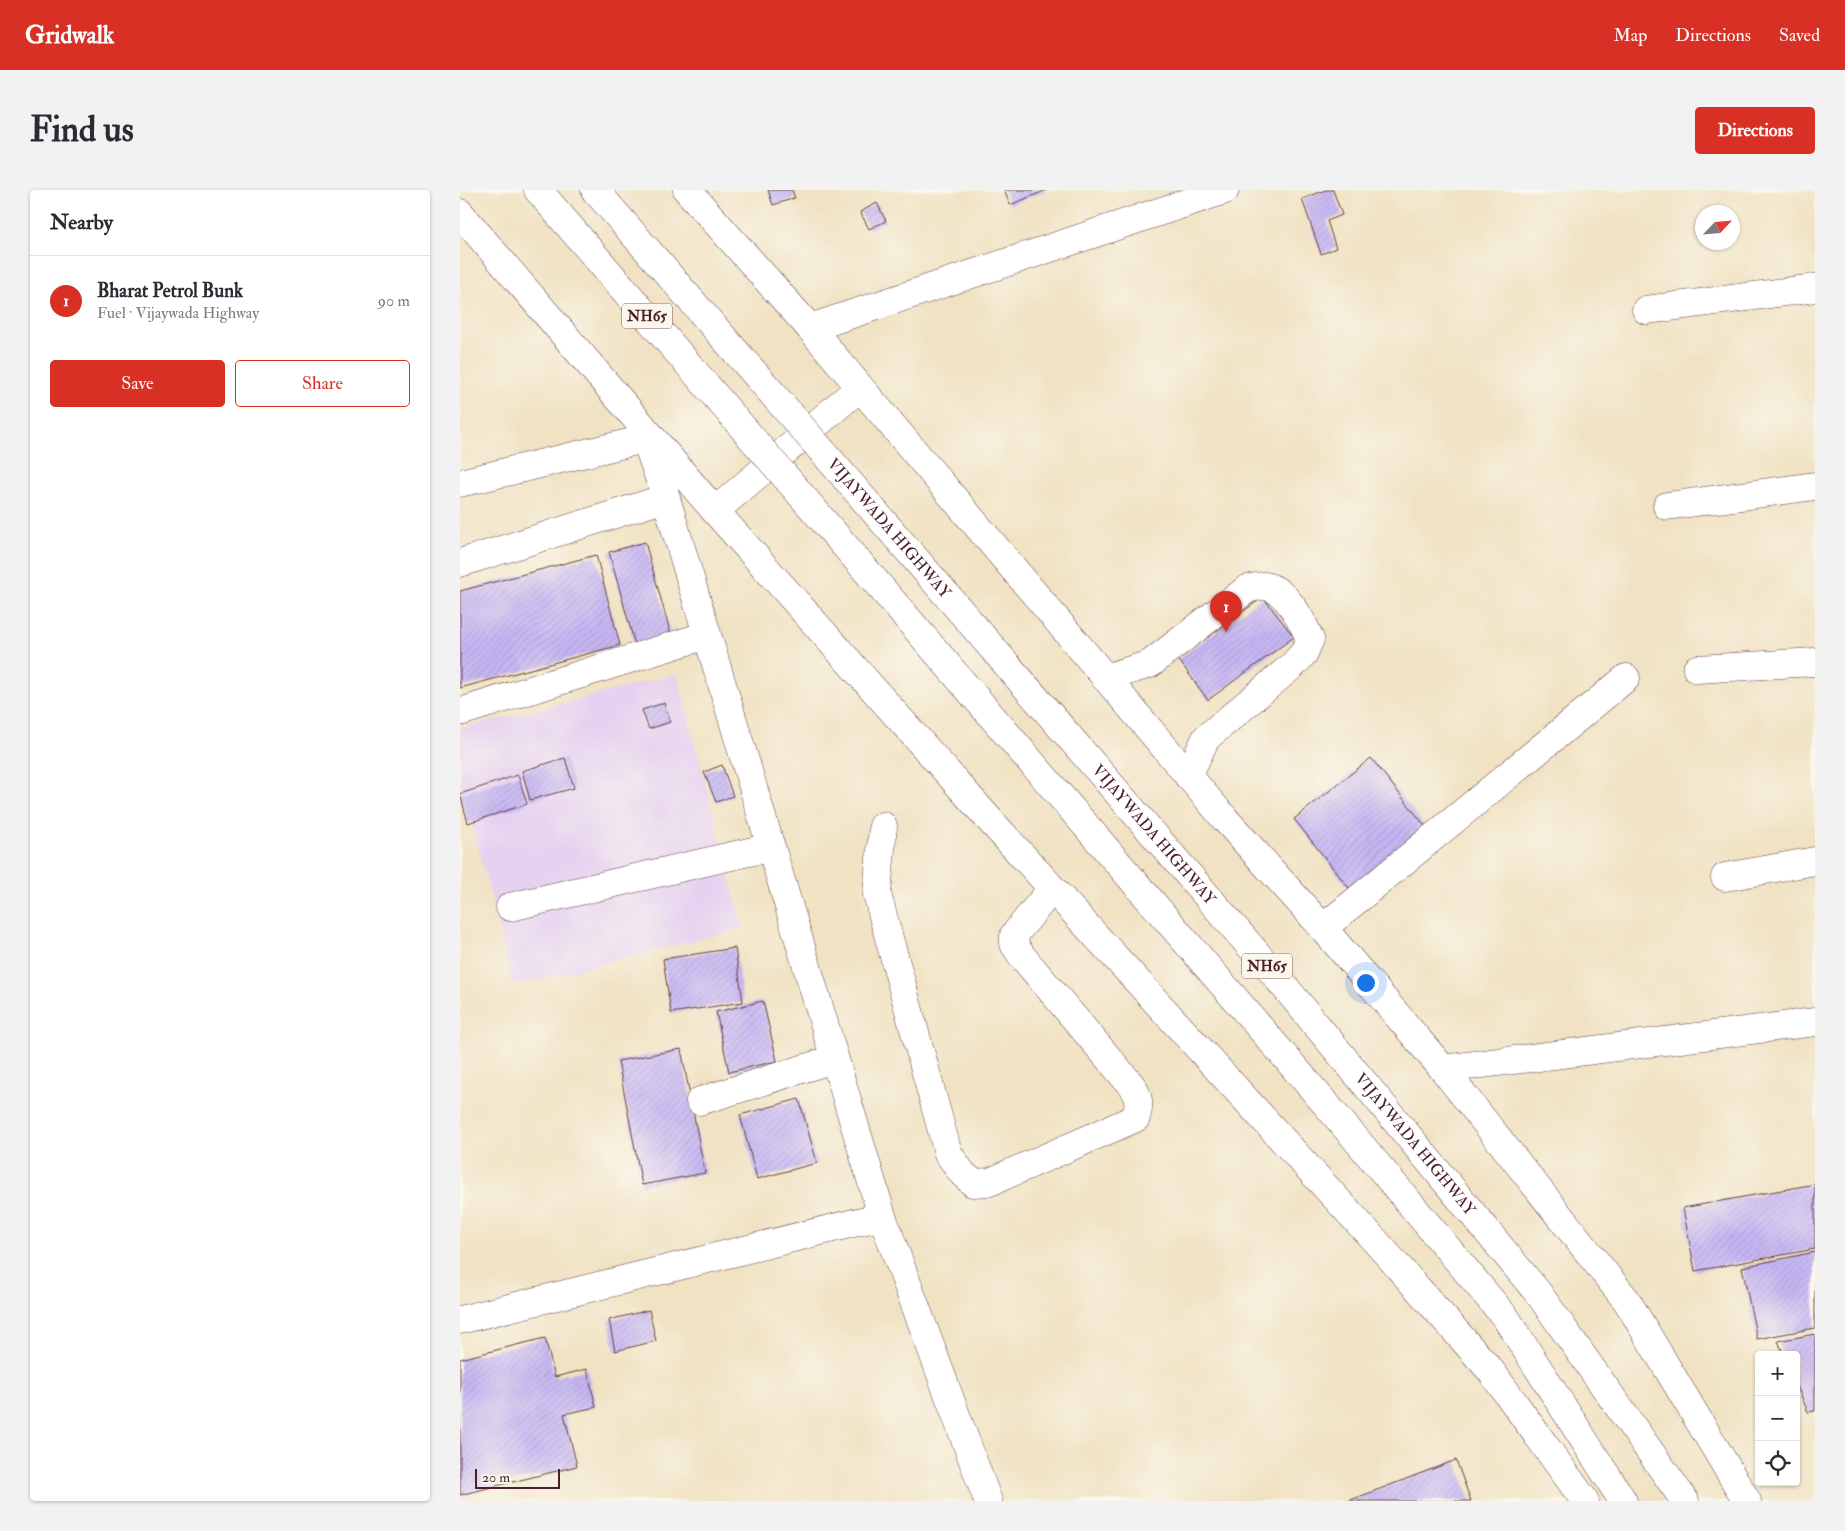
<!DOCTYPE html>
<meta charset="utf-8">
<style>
:root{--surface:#fff;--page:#f2f2f3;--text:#2b2b33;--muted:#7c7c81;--line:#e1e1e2;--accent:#d93025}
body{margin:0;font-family:"IM FELL Double Pica",serif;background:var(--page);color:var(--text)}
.controls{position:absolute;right:15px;bottom:15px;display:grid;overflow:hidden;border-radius:5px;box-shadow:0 1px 4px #0004}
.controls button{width:45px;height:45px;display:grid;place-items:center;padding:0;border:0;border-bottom:1px solid var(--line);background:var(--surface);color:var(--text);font:25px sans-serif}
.compass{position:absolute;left:1235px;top:15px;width:45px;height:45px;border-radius:50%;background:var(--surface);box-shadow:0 1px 4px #0004;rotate:64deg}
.scale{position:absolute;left:15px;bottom:12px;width:85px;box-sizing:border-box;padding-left:5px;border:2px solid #4a1f2b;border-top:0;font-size:14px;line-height:18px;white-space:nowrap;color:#4a1f2b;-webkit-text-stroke:4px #fbf7ec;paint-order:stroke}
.you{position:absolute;left:905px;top:792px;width:18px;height:18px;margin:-12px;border:4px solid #fff;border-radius:50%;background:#1a73e8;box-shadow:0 0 0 8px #1a73e833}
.badge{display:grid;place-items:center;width:32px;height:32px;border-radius:50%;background:var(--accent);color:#fff;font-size:16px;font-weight:700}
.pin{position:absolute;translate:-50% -41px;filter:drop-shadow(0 1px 2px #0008)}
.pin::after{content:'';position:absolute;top:26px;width:18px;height:15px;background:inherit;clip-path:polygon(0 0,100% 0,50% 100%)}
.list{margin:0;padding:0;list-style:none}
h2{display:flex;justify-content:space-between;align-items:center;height:65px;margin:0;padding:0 20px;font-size:21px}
h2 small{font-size:16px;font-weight:400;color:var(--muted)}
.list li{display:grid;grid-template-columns:32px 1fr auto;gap:15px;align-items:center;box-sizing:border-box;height:90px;padding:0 20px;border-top:1px solid var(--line)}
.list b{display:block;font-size:19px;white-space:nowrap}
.list p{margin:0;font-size:16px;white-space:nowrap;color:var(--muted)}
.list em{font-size:16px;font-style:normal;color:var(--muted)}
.actions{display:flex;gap:10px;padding:15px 20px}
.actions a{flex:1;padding:11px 0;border:1px solid var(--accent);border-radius:5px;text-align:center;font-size:18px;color:var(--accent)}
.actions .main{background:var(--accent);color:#fff}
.icon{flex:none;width:28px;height:28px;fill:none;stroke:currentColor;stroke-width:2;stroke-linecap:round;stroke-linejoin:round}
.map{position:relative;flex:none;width:1355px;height:1311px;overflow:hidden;border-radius:5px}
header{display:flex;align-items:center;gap:30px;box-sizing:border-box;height:70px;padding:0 25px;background:var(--accent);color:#fff}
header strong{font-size:24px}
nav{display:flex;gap:28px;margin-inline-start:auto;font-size:18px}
.intro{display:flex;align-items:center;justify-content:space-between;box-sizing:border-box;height:120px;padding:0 30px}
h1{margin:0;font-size:35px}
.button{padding:12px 22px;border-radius:5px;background:var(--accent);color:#fff;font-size:18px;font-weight:700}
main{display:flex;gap:30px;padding:0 30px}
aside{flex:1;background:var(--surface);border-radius:5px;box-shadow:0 1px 4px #0004}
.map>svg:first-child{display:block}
.built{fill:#e6d2f0}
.building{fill:url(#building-hatch)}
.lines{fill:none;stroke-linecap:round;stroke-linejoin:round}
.minor-casing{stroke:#633c42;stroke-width:29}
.highway-casing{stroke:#633c42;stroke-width:29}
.minor{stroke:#fff;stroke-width:28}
.highway{stroke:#fff;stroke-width:28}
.highway-bridge-casing{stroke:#633c42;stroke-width:29;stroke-linecap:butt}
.highway-bridge{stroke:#fff;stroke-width:28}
.labels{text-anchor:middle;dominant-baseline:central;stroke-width:4;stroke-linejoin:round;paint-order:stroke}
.shield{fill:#fbf7ec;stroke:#7f6065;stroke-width:1}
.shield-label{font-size:15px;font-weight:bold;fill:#4a1f2b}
.street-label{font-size:16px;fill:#4a1f2b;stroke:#fbf7ec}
</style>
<header>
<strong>Gridwalk</strong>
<nav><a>Map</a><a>Directions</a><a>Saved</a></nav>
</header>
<div class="intro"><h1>Find us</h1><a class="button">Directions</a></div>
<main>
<aside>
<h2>Nearby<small></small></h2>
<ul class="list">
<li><span class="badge">1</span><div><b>Bharat Petrol Bunk</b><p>Fuel · Vijaywada Highway</p></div><em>90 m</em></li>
</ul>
<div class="actions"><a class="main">Save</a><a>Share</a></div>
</aside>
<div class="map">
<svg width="1355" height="1311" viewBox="0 0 1355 1311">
<defs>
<pattern id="building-hatch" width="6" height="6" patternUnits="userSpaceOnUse" patternTransform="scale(1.25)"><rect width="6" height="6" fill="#c6b7f4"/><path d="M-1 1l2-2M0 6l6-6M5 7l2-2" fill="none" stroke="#ac9dd1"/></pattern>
</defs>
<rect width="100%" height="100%" fill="#fbf7ec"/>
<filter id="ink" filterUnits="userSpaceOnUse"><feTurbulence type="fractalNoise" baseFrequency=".02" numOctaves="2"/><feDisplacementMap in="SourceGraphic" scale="10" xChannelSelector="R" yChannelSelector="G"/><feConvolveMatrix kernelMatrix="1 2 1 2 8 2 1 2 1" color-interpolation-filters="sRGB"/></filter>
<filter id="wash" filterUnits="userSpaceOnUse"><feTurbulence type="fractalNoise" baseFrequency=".0096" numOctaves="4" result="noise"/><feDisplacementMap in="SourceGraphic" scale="20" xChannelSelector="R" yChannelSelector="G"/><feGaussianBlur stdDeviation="1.12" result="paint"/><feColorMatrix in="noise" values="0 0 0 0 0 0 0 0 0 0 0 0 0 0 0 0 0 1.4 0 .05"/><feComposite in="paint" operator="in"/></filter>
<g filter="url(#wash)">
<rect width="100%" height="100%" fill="#f0e2c2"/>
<path class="built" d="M217,484L283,738L54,796L0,588V539Z"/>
<g id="blocks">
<path class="building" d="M308,0H332L335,8L313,15Z
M544,0H587L550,15Z
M866,0H873L882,25L867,31L876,58L861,64L842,9Z
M417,13L426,31L409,39L400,22Z
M185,352L211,445L175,455L149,362Z
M136,365L160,455L0,498V401Z
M803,407L834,447L748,510L718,469Z
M204,513L210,532L189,539L182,520Z
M105,568L114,598L70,610L62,581Z
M911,568L973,646L896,707L834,629Z
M262,575L273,606L256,612L244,582Z
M58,585L67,614L8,633L0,604Z
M275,758L283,812L211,823L203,769Z
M303,811L317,871L269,882L256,822Z
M221,859L245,983L182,995L158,871Z
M339,909L357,973L297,989L280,925Z
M1355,994V1059L1235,1081L1223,1018Z
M1355,1062V1138L1297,1149L1282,1077Z
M189,1120L196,1151L155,1161L149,1130Z
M1355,1144V1221L1348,1222L1336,1194V1165H1324L1318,1151Z
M85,1148L95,1187L127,1179L136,1217L104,1224L117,1276L0,1305V1169Z
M996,1270L1011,1311H888Z"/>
</g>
</g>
<g filter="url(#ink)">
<use href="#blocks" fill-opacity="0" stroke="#633c42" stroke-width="1"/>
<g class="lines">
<defs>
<path id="minor" d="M227,0L350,138L765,629L863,738L983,879L1167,1111L1287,1311
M0,23L255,321L527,627L918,1054L1031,1181L1125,1311
M1186,120L1355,98
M350,138L765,0
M185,247L206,308L422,1026L528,1311
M0,293L185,249
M1207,316L1355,296
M255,321L399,198
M0,373L206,308
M1237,479L1355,472
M645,488L690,474L787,399C793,398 801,395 806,396C827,401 842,430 850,449L844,463L832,476L746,548L728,586
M0,522L247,445
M423,636L417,704L488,963L502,983L513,993L530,992L676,928C680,915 679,907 672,896L561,765L554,754V745L591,700
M1265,687L1355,671
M50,717L311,657
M863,738L1166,488
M983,879L1355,832
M240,911L374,869
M0,1130L422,1026"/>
<g id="highway">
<path d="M78,0L296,253"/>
<path d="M135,0L330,224"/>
<path id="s1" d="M363,262L810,779L1079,1104L1225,1311"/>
<path d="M329,291L895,948L1046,1128L1163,1311"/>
</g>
</defs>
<use href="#minor" class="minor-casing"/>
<use href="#highway" class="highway-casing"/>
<use href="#minor" class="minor"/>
<use href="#highway" class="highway"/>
<defs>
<path id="highway-bridge" d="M330,224L363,262
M296,253L329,291"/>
</defs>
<use href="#highway-bridge" class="highway-bridge-casing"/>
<use href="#highway-bridge" class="highway-bridge"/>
</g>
</g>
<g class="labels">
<g class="shield">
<rect x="162" y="113.5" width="50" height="25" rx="4"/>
<rect x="782" y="763.5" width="50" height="25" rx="4"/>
</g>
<g class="shield-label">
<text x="187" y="126">NH65</text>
<text x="807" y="776">NH65</text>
</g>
<g class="street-label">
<text stroke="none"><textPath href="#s1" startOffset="101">VIJAYWADA HIGHWAY</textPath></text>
<text stroke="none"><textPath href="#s1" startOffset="506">VIJAYWADA HIGHWAY</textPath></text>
<text stroke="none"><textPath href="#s1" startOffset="911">VIJAYWADA HIGHWAY</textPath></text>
</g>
</g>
</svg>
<div class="controls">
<button>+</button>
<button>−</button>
<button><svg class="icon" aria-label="locate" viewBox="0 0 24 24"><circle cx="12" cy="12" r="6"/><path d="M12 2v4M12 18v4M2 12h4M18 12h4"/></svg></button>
</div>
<svg class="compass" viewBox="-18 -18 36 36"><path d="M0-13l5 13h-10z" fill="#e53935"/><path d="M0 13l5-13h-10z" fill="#7c7c81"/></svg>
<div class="scale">20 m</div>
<div class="you"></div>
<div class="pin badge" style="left:766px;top:442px">1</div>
</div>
</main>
